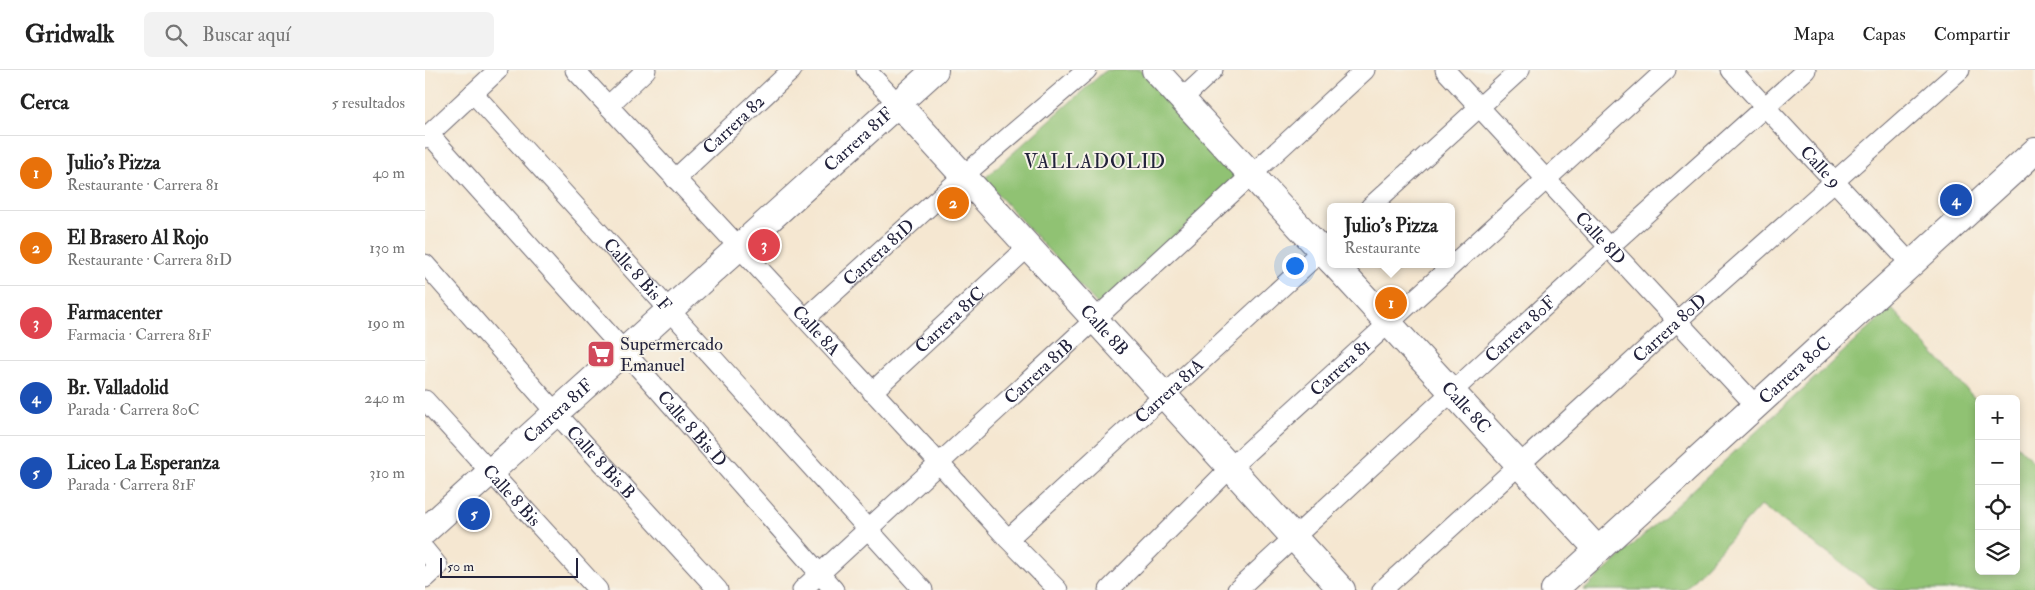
<!DOCTYPE html>
<html lang="es">
<meta charset="utf-8">
<style>
:root{--surface:#fff;--page:#f2f2f2;--text:#222;--muted:#767676;--line:#e0e0e0;--accent:#d1495b}
body{margin:0;font-family:"IM FELL Double Pica",serif;background:var(--page);color:var(--text)}
.controls{position:absolute;right:15px;bottom:15px;display:grid;overflow:hidden;border-radius:8px;box-shadow:0 2px 8px #0003}
.controls button{width:45px;height:45px;display:grid;place-items:center;padding:0;border:0;border-bottom:1px solid var(--line);background:var(--surface);color:var(--text);font:25px sans-serif}
.scale{position:absolute;left:15px;bottom:12px;width:138px;box-sizing:border-box;padding-left:5px;border:2px solid #22223b;border-top:0;font-size:14px;line-height:18px;white-space:nowrap;color:#22223b;-webkit-text-stroke:4px #f7f3e8;paint-order:stroke}
.you{position:absolute;left:869px;top:195px;width:18px;height:18px;margin:-12px;border:4px solid #fff;border-radius:50%;background:#1a73e8;box-shadow:0 0 0 8px #1a73e833}
.badge{display:grid;place-items:center;width:32px;height:32px;border-radius:50%;background:var(--accent);color:#fff;font-size:16px;font-weight:700}
.pin{position:absolute;translate:-50% -50%;border:2px solid #fff;box-shadow:0 1px 5px #0006}
.popup{position:absolute;left:902px;top:133px;width:128px;height:65px;box-sizing:border-box;display:grid;place-content:center;border-radius:8px;background:var(--surface);filter:drop-shadow(0 1px 4px #0005);font-size:16px;white-space:nowrap;color:var(--muted)}
.popup b{font-size:19px;color:var(--text)}
.popup::after{content:'';position:absolute;left:50%;top:100%;margin-left:-10px;border:10px solid transparent;border-top-color:var(--surface)}
.list{margin:0;padding:0;list-style:none}
h2{display:flex;justify-content:space-between;align-items:center;height:65px;margin:0;padding:0 20px;font-size:21px}
h2 small{font-size:16px;font-weight:400;color:var(--muted)}
.list li{display:grid;grid-template-columns:32px 1fr auto;gap:15px;align-items:center;box-sizing:border-box;height:75px;padding:0 20px;border-top:1px solid var(--line)}
.list b{display:block;font-size:19px;white-space:nowrap}
.list p{margin:0;font-size:16px;white-space:nowrap;color:var(--muted)}
.list em{font-size:16px;font-style:normal;color:var(--muted)}
.icon{flex:none;width:28px;height:28px;fill:none;stroke:currentColor;stroke-width:2;stroke-linecap:round;stroke-linejoin:round}
.map{position:relative;flex:none;width:1610px;height:520px;overflow:hidden}
header{display:flex;align-items:center;gap:30px;box-sizing:border-box;height:70px;padding:0 25px;background:var(--surface);border-bottom:1px solid var(--line)}
header strong{font-size:24px}
nav{display:flex;gap:28px;margin-inline-start:auto;font-size:18px}
.search{width:350px;height:45px;background:var(--page);display:flex;align-items:center;gap:12px;box-sizing:border-box;padding:0 18px;border-radius:8px;color:var(--muted);font-size:19px}
main{display:flex}
aside{flex:1;background:var(--surface)}
.map>svg:first-child{display:block}
.green{fill:#90c273;stroke:#597257}
.lines{fill:none;stroke-linecap:round;stroke-linejoin:round}
.street-casing{stroke:#6c6770;stroke-width:21}
.secondary-casing{stroke:#6c6770;stroke-width:28}
.street{stroke:#fff;stroke-width:19}
.secondary{stroke:#fff;stroke-width:26}
.labels{text-anchor:middle;dominant-baseline:central;stroke-width:4;stroke-linejoin:round;paint-order:stroke}
.street-label{font-size:18px;fill:#22223b;stroke:#f7f3e8}
.poi-label{font-size:18px;fill:#22223b;stroke:#f7f3e8;text-anchor:start}
.neighbourhood-label{font-size:19px;letter-spacing:1px;fill:#22223b;stroke:#f7f3e8}
</style>
<header>
<strong>Gridwalk</strong>
<div class="search"><svg class="icon" aria-label="search" viewBox="0 0 24 24"><circle cx="10" cy="10" r="6"/><path d="M15 15l6 6"/></svg>Buscar aquí</div>
<nav><a>Mapa</a><a>Capas</a><a>Compartir</a></nav>
</header>
<main>
<aside>
<h2>Cerca<small>5 resultados</small></h2>
<ul class="list">
<li><span class="badge" style="background:#e8710a">1</span><div><b>Julio's Pizza</b><p>Restaurante · Carrera 81</p></div><em>40 m</em></li>
<li><span class="badge" style="background:#e8710a">2</span><div><b>El Brasero Al Rojo</b><p>Restaurante · Carrera 81D</p></div><em>130 m</em></li>
<li><span class="badge" style="background:#e0444e">3</span><div><b>Farmacenter</b><p>Farmacia · Carrera 81F</p></div><em>190 m</em></li>
<li><span class="badge" style="background:#1a4fb4">4</span><div><b>Br. Valladolid</b><p>Parada · Carrera 80C</p></div><em>240 m</em></li>
<li><span class="badge" style="background:#1a4fb4">5</span><div><b>Liceo La Esperanza</b><p>Parada · Carrera 81F</p></div><em>310 m</em></li>
</ul>
</aside>
<div class="map">
<svg width="1610" height="520" viewBox="0 0 1610 520">
<rect width="100%" height="100%" fill="#f7f3e8"/>
<filter id="ink" filterUnits="userSpaceOnUse"><feTurbulence type="fractalNoise" baseFrequency=".02" numOctaves="2"/><feDisplacementMap in="SourceGraphic" scale="10" xChannelSelector="R" yChannelSelector="G"/><feConvolveMatrix kernelMatrix="1 2 1 2 8 2 1 2 1" color-interpolation-filters="sRGB"/></filter>
<filter id="wash" filterUnits="userSpaceOnUse"><feTurbulence type="fractalNoise" baseFrequency=".0096" numOctaves="4" result="noise"/><feDisplacementMap in="SourceGraphic" scale="20" xChannelSelector="R" yChannelSelector="G"/><feGaussianBlur stdDeviation="1.12" result="paint"/><feColorMatrix in="noise" values="0 0 0 0 0 0 0 0 0 0 0 0 0 0 0 0 0 1.4 0 .05"/><feComposite in="paint" operator="in"/></filter>
<g filter="url(#wash)">
<rect width="100%" height="100%" fill="#f5e7d1"/>
<path class="green" d="M681,0H715L814,109L673,235L559,109Z
M1466,238L1554,333V501H1591V374L1610,394V520H1453L1336,435L1259,520H1159Z"/>
</g>
<g filter="url(#ink)">
<g class="lines">
<defs>
<g id="street">
<path id="s1" d="M150,0L514,393L583,469L633,520"/>
<path d="M441,0L473,34"/>
<path id="s2" d="M1020,0L1331,336"/>
<path id="s3" d="M1306,0L1486,194"/>
<path id="s4" d="M48,23L498,520"/>
<path d="M757,29L788,0"/>
<path d="M183,36L221,0"/>
<path id="s5" d="M4,64L199,281L409,520"/>
<path d="M0,68L73,0"/>
<path id="s6" d="M250,109L367,0"/>
<path d="M945,137L1095,0"/>
<path id="s7" d="M0,194L131,343L293,520"/>
<path id="s8" d="M381,248L538,106L662,0"/>
<path id="s9" d="M447,322L603,177"/>
<path id="s10" d="M0,330L173,520"/>
<path id="s11" d="M583,469L906,172"/>
<path d="M0,480L13,496L0,508"/>
<path id="s12" d="M377,520L940,0"/>
<path id="s13" d="M684,520L805,398L1241,0"/>
<path id="s14" d="M812,520L1184,177L1381,0"/>
<path id="s15" d="M957,520L1252,251L1535,0"/>
</g>
<g id="secondary">
<path d="M730,0L906,191"/>
<path id="s16" d="M473,34L917,520"/>
<path id="s17" d="M909,194L1173,480"/>
<path id="s18" d="M0,461L510,0"/>
<path id="s19" d="M1129,520L1610,81"/>
</g>
</defs>
<use href="#street" class="street-casing"/>
<use href="#secondary" class="secondary-casing"/>
<use href="#street" class="street"/>
<use href="#secondary" class="secondary"/>
</g>
</g>
<defs>
<symbol id="supermarket-square" viewBox="-11 -11 22 22"><rect x="-9" y="-9" width="18" height="18" rx="4" fill="#d1495b" stroke="#f7f3e8"/><path d="M-6-5.5h2.5l.6 2H6L4.5 2H-2.5L-4.4-4H-6ZM-1.5 3.2a1.3 1.3 0 1 0 .1 0ZM3 3.2a1.3 1.3 0 1 0 .1 0Z" fill="#fff"/></symbol>
</defs>
<g fill-rule="evenodd">
<use href="#supermarket-square" x="160" y="268" width="32" height="32"/>
</g>
<g class="labels">
<g class="street-label">
<text stroke="none"><textPath href="#s6" startOffset="80">Carrera 82</textPath></text>
<text stroke="none"><textPath href="#s18" startOffset="584">Carrera 81F</textPath></text>
<text stroke="none"><textPath href="#s3" startOffset="132">Calle 9</textPath></text>
<text stroke="none"><textPath href="#s2" startOffset="229">Calle 8D</textPath></text>
<text stroke="none"><textPath href="#s8" startOffset="98">Carrera 81D</textPath></text>
<text stroke="none"><textPath href="#s4" startOffset="245">Calle 8 Bis F</textPath></text>
<text stroke="none"><textPath href="#s9" startOffset="106">Carrera 81C</textPath></text>
<text stroke="none"><textPath href="#s15" startOffset="389">Carrera 80D</textPath></text>
<text stroke="none"><textPath href="#s14" startOffset="385">Carrera 80F</textPath></text>
<text stroke="none"><textPath href="#s1" startOffset="355">Calle 8A</textPath></text>
<text stroke="none"><textPath href="#s16" startOffset="306">Calle 8B</textPath></text>
<text stroke="none"><textPath href="#s13" startOffset="321">Carrera 81</textPath></text>
<text stroke="none"><textPath href="#s19" startOffset="326">Carrera 80C</textPath></text>
<text stroke="none"><textPath href="#s12" startOffset="322">Carrera 81B</textPath></text>
<text stroke="none"><textPath href="#s11" startOffset="219">Carrera 81A</textPath></text>
<text stroke="none"><textPath href="#s17" startOffset="195">Calle 8C</textPath></text>
<text stroke="none"><textPath href="#s18" startOffset="179">Carrera 81F</textPath></text>
<text stroke="none"><textPath href="#s5" startOffset="395">Calle 8 Bis D</textPath></text>
<text stroke="none"><textPath href="#s7" startOffset="265">Calle 8 Bis B</textPath></text>
<text stroke="none"><textPath href="#s10" startOffset="129">Calle 8 Bis</textPath></text>
</g>
<g class="poi-label">
<text x="195" y="274">Supermercado<tspan x="195" dy="21">Emanuel</tspan></text>
</g>
<g class="neighbourhood-label">
<text x="670" y="92">VALLADOLID</text>
</g>
</g>
</svg>
<div class="controls">
<button>+</button>
<button>−</button>
<button><svg class="icon" aria-label="locate" viewBox="0 0 24 24"><circle cx="12" cy="12" r="6"/><path d="M12 2v4M12 18v4M2 12h4M18 12h4"/></svg></button>
<button><svg class="icon" aria-label="layers" viewBox="0 0 24 24"><path d="M12 4l9 5-9 5-9-5zM3 14l9 5 9-5"/></svg></button>
</div>
<div class="scale">50 m</div>
<div class="you"></div>
<div class="pin badge" style="left:966px;top:233px;background:#e8710a">1</div>
<div class="popup"><b>Julio's Pizza</b>Restaurante</div>
<div class="pin badge" style="left:528px;top:133px;background:#e8710a">2</div>
<div class="pin badge" style="left:339px;top:175px;background:#e0444e">3</div>
<div class="pin badge" style="left:1531px;top:130px;background:#1a4fb4">4</div>
<div class="pin badge" style="left:49px;top:444px;background:#1a4fb4">5</div>
</div>
</main>
